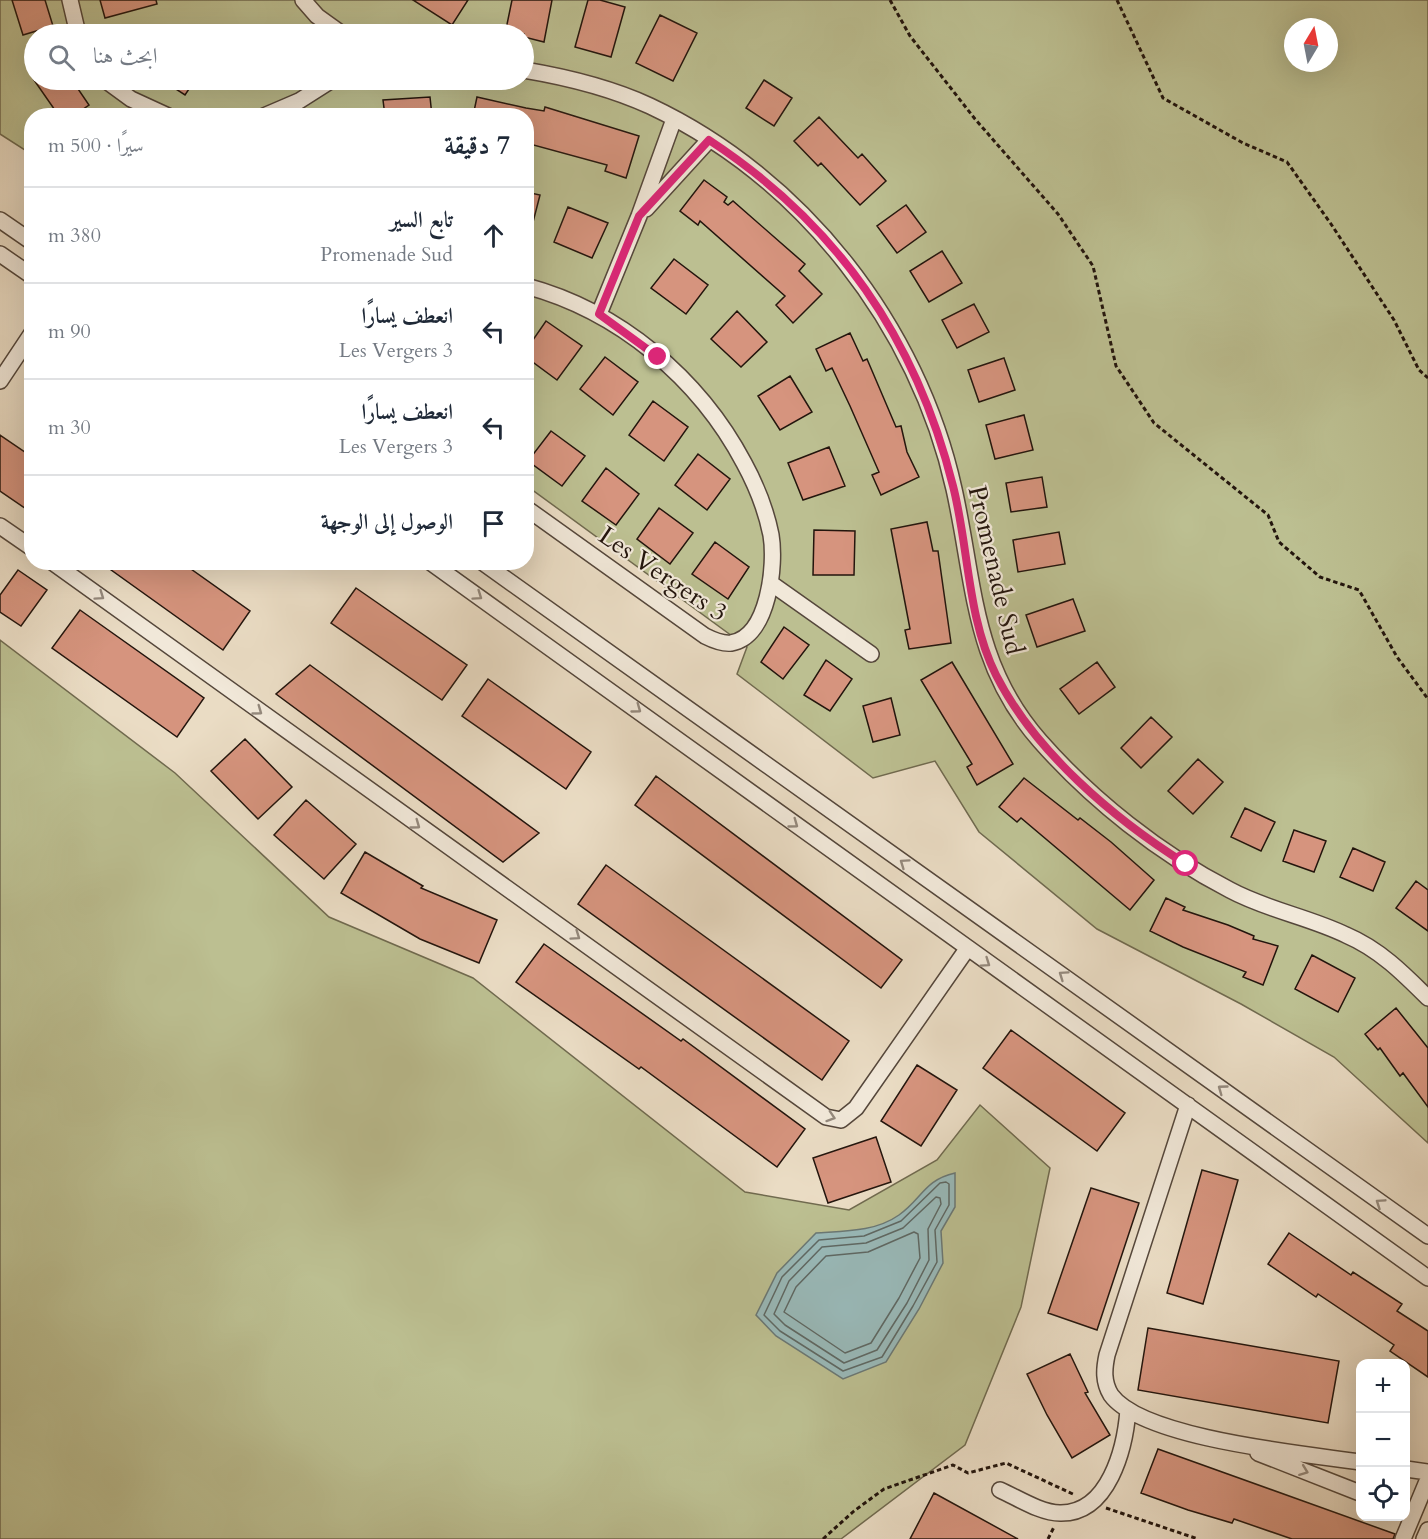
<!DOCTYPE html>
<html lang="ar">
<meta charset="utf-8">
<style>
:root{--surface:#fff;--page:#f2f2f3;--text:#1f2937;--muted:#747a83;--line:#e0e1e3}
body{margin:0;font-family:Cardo,Amiri,serif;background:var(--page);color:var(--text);direction:rtl}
.controls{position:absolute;right:18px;bottom:18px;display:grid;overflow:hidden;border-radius:12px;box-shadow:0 6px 24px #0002}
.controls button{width:54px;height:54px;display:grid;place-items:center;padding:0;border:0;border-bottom:2px solid var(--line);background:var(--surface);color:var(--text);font:30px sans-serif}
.compass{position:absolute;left:1284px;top:18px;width:54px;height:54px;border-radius:50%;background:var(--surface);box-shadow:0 6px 24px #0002;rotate:10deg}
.stop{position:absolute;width:18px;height:18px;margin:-14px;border:4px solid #db2777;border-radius:50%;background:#fff}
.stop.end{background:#db2777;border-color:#fff;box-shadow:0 2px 6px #0008}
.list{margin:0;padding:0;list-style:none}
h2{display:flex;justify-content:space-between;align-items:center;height:78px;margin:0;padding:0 24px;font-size:26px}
h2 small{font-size:20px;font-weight:400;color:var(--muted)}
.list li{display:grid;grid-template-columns:39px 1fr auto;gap:18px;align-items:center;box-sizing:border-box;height:96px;padding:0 24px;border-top:2px solid var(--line)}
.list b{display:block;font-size:22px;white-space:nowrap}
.list p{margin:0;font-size:20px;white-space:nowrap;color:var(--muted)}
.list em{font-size:20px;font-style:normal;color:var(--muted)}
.icon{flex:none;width:33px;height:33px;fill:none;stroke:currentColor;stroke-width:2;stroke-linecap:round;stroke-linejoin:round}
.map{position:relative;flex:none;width:1428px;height:1539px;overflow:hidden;direction:ltr}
.search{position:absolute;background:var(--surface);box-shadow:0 6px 24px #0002;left:24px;top:24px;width:510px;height:66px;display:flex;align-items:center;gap:15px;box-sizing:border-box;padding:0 21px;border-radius:33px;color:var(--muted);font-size:22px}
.panel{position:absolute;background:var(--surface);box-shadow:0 6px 24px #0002;left:24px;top:108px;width:510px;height:462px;border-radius:24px;direction:rtl}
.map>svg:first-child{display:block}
.green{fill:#bcbf91;stroke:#706a4f;stroke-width:1.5;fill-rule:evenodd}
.water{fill:#99baba;stroke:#6a7875;stroke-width:1.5}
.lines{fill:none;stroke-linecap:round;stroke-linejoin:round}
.shore{stroke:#5e6864;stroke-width:1.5}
.building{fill:#d6947e;stroke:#23150d;stroke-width:1.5}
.minor-casing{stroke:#55473b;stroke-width:18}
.path{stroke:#23150d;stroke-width:3;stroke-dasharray:4.5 3;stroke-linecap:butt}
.minor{stroke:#f1e8d9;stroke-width:15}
.oneway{stroke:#94897d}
.route{stroke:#db2777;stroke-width:8}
.labels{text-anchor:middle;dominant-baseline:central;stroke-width:4.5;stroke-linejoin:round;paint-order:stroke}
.street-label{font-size:26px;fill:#23150d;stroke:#f1e8d9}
</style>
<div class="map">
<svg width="1428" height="1539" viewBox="0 0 1428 1539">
<rect width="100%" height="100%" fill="#eadcc4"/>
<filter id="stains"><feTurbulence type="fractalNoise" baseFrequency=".00333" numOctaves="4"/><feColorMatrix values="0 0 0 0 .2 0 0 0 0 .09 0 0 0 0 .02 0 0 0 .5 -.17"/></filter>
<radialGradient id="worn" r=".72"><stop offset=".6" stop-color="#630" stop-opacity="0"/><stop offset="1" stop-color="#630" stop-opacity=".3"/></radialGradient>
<path class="green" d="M0,0H1428V1143L1334,1057L1241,1004L1097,929L979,832L935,761L873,778L737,674L747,647L527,486L526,116H32L31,154L0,134ZM1293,27H1329V63H1293ZM34,34H524V80H34Z
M0,640L175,773L329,917L473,978L745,1192L849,1210L937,1160L980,1105L1050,1168L1021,1307L965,1445L841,1539H0Z"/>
<path class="water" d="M955,1173V1207L941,1231L943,1263L919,1309L886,1362L843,1379L776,1336L756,1315L777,1273L816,1233C844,1231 875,1232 899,1215C922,1199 924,1180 955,1173Z"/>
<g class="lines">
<path class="shore" d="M946,1182L949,1184V1205L935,1230L937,1262L913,1306L882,1357L843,1371L780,1331L764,1315L782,1277L819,1240L864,1236L901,1221L940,1183Z
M936,1197L940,1198L941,1204L928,1229L929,1260L907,1303L877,1350L844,1363L785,1325L774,1314L789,1281L822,1247L866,1243L903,1228Z
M914,1232L918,1234L920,1258L899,1298L871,1343L845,1353L784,1312L796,1287L826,1256L868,1252Z"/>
</g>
<path class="building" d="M12,0H45L53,26L23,35Z
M100,0H156L157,4L105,18Z
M413,0H468L452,25Z
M512,0H552L544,42L524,37V34H505Z
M588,0H600L625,7L611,57L575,47Z
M660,15L697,33L673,81L636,63Z
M34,80H72L89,105L73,116H59Z
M162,80H195L185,95Z
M764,80L792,98L774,126L746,108Z
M430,97L432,116H385L383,100Z
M477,97L526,108L544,111L545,107L639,136L626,178L605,171L607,165L526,143V116H473Z
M819,117L858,158L862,154L886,181L860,205L821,163L818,166L794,141Z
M704,180L727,197L724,202L728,205L733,201L805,264L799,271L822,294L793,323L776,305L785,296L700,221L698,225L680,211Z
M526,192L540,195L531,230L526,229Z
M906,205L926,232L897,253L877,226Z
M568,207L608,223L592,258L554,242Z
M942,251L962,283L929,302L910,271Z
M674,259L708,285L686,314L651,288Z
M974,304L989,332L957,348L942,320Z
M737,311L767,342L741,367L711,339Z
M546,321L582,346L557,380L526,357V350Z
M850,333L863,361L867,359L896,427L901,426L907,452L919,477L881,495L872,475L879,472L850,406L832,368L826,371L816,349Z
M605,357L638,382L613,415L580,389Z
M1004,358L1015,390L979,402L968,370Z
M790,376L812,412L780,430L758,396Z
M653,401L688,427L664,461L629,435Z
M1024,415L1033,450L995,459L986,425Z
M551,431L585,456L562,486L528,461Z
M0,435L32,457V513L0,491Z
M829,447L845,486L803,500L788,463Z
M698,454L730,479L707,510L675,485Z
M606,468L639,494L616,525L582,501Z
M1042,477L1047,507L1011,512L1006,483Z
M659,508L693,533L670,564L637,539Z
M927,522L933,551H938L951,643L909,649L905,630L910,629L891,529Z
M814,530L855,531L854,575H813Z
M1059,532L1065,564L1018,572L1013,540Z
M715,542L749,567L728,599L692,574Z
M100,562H181L250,611L223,650Z
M18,570L47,590L21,626L0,612V595Z
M356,588L467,665L442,700L331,623Z
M1073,599L1085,631L1037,647L1026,615Z
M80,610L204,698L177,737L52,648Z
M784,627L809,645L783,679L761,662Z
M826,660L852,679L830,711L804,695Z
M952,662L1013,764L977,785L967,767L972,764L921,680Z
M1097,662L1115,687L1079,714L1060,689Z
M310,665L539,833L503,862L276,694Z
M488,679L591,752L566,789L462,716Z
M891,698L900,735L873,742L863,706Z
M1151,717L1172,737L1141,768L1121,748Z
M245,739L292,787L258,819L211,771Z
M1198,759L1223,782L1193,814L1168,791Z
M656,776L902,960L881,988L635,805Z
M1024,778L1078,820L1080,818L1111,842L1154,880L1130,910L1021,818L1017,822L999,807Z
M306,800L356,844L324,879L274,835Z
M1245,808L1275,822L1261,851L1231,837Z
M1294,830L1326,841L1314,872L1283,861Z
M1353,848L1385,862L1373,891L1340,877Z
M365,852L423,886L421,888L497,920L479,963L420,939L341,893Z
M606,865L849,1041L822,1080L578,904Z
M1416,881L1428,890V931L1396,908Z
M1166,898L1185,907L1183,910L1228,925L1254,936L1253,939L1278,946L1263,985L1243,977L1246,972L1183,947L1150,931Z
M544,944L681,1041L683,1039L805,1129L777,1167L641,1067L639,1069L516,982Z
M1312,955L1355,978L1338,1012L1295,989Z
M1396,1008L1428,1048V1107L1403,1073L1400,1076L1380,1048L1378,1050L1365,1034Z
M1011,1030L1125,1113L1097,1151L983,1068Z
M917,1065L957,1090L921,1146L881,1121Z
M876,1137L891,1182L828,1203L813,1158Z
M1202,1170L1238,1180L1203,1304L1167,1293Z
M1091,1188L1139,1203L1097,1330L1048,1313Z
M1289,1233L1351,1275L1353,1272L1402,1304L1397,1311L1428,1331V1377L1390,1351L1394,1345L1318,1294L1316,1297L1268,1264Z
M1148,1328L1339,1361L1328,1423L1138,1390Z
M1070,1354L1088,1392L1085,1393L1110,1435L1072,1458L1047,1415L1027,1374Z
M1158,1449L1395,1534L1393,1539H1292L1234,1519L1232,1523L1188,1510L1141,1493Z
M934,1493L1018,1539H910Z"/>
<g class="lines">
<defs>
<path id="minor" d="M70,0L78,34
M303,0L317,16L342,34
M524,70C566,77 611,88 650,106C803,178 918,326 954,489C975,583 972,664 1040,741C1092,800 1160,854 1230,890C1267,910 1309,917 1346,935C1379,949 1403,973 1428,998
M105,80L131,99L168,116
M264,116L299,101L332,80
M646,209L709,140
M0,220L32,242
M0,254L32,276
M526,286C619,311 699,378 744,463C756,485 766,510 771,535C776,564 769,637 731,643C722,644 713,640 705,636L526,508
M599,314L639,216L674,119
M0,381L32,333
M0,526L32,548
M52,562L826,1117L841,1120L856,1108L967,949
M430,562L1428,1278
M482,562L1428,1236
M772,584L871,654
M1188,1105L1107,1355C1104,1369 1103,1382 1111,1395C1143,1439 1306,1454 1360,1462
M1258,1453L1360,1493
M1406,1469L1428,1472
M1000,1490C1018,1498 1041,1513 1060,1513C1109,1514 1125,1448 1128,1410
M1403,1539L1428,1479
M1424,1539L1428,1530"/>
</defs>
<use href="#minor" class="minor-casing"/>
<path class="path" d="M890,0L910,36L975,119L1058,214L1093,266L1116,366L1154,423L1268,515L1279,542L1320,577L1359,590L1397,657L1428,699
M1117,0L1163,98L1243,143L1287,162L1331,224L1394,320L1419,370L1428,378
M1106,1508L1198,1539
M823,1539L854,1511L884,1489L953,1465L968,1473L1006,1463L1075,1495
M1048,1539L1054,1527"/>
<use href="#minor" class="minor"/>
</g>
<defs><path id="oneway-chevron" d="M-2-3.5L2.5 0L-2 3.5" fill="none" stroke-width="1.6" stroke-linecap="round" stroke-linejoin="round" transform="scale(1.5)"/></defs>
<g class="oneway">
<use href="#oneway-chevron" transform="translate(100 596) rotate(35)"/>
<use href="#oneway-chevron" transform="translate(478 596) rotate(35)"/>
<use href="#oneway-chevron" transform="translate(637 709) rotate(36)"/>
<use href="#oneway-chevron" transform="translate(258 711) rotate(36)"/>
<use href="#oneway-chevron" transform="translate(794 824) rotate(36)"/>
<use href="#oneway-chevron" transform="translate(416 825) rotate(36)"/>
<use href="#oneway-chevron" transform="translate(904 863) rotate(-145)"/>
<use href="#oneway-chevron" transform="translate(576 936) rotate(35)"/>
<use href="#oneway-chevron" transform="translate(986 963) rotate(35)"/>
<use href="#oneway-chevron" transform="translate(1063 975) rotate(-145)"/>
<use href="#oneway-chevron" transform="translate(1222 1089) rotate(-144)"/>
<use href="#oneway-chevron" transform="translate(831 1117) rotate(18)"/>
<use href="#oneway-chevron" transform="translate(1380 1203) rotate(-146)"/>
<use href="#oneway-chevron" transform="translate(1304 1471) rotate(21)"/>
</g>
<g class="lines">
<path class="route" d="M658,357L599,314L639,216L709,140C837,224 916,338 953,486C969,548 967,617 996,675C1035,752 1114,819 1186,864"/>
</g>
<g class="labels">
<g class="street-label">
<text transform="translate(996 570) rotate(77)">Promenade Sud</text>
<text transform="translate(663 574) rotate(34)">Les Vergers 3</text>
</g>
</g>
<rect width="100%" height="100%" filter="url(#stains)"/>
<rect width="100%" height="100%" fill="url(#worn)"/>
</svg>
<div class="controls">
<button>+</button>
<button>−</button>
<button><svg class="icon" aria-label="locate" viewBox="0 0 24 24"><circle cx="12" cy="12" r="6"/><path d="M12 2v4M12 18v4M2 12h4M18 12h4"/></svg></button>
</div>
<svg class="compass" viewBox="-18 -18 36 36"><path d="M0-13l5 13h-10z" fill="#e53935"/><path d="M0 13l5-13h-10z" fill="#747a83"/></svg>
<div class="stop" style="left:1186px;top:864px"></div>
<div class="stop end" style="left:658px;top:357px"></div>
<div class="search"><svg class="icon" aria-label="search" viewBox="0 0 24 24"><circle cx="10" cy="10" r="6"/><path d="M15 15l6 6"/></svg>ابحث هنا</div>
<section class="panel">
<h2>7 دقيقة<small>سيرًا · 500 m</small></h2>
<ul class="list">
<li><svg class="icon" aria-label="ahead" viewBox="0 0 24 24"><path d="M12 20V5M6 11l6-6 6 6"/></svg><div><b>تابع السير</b><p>Promenade Sud</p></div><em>380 m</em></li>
<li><svg class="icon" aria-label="left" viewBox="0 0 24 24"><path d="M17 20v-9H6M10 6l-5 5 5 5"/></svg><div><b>انعطف يسارًا</b><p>Les Vergers 3</p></div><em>90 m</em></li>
<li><svg class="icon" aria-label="left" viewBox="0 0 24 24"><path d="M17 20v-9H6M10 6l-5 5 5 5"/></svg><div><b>انعطف يسارًا</b><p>Les Vergers 3</p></div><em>30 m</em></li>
<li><svg class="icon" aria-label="arrive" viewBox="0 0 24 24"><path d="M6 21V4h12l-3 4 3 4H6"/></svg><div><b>الوصول إلى الوجهة</b></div></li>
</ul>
</section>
</div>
